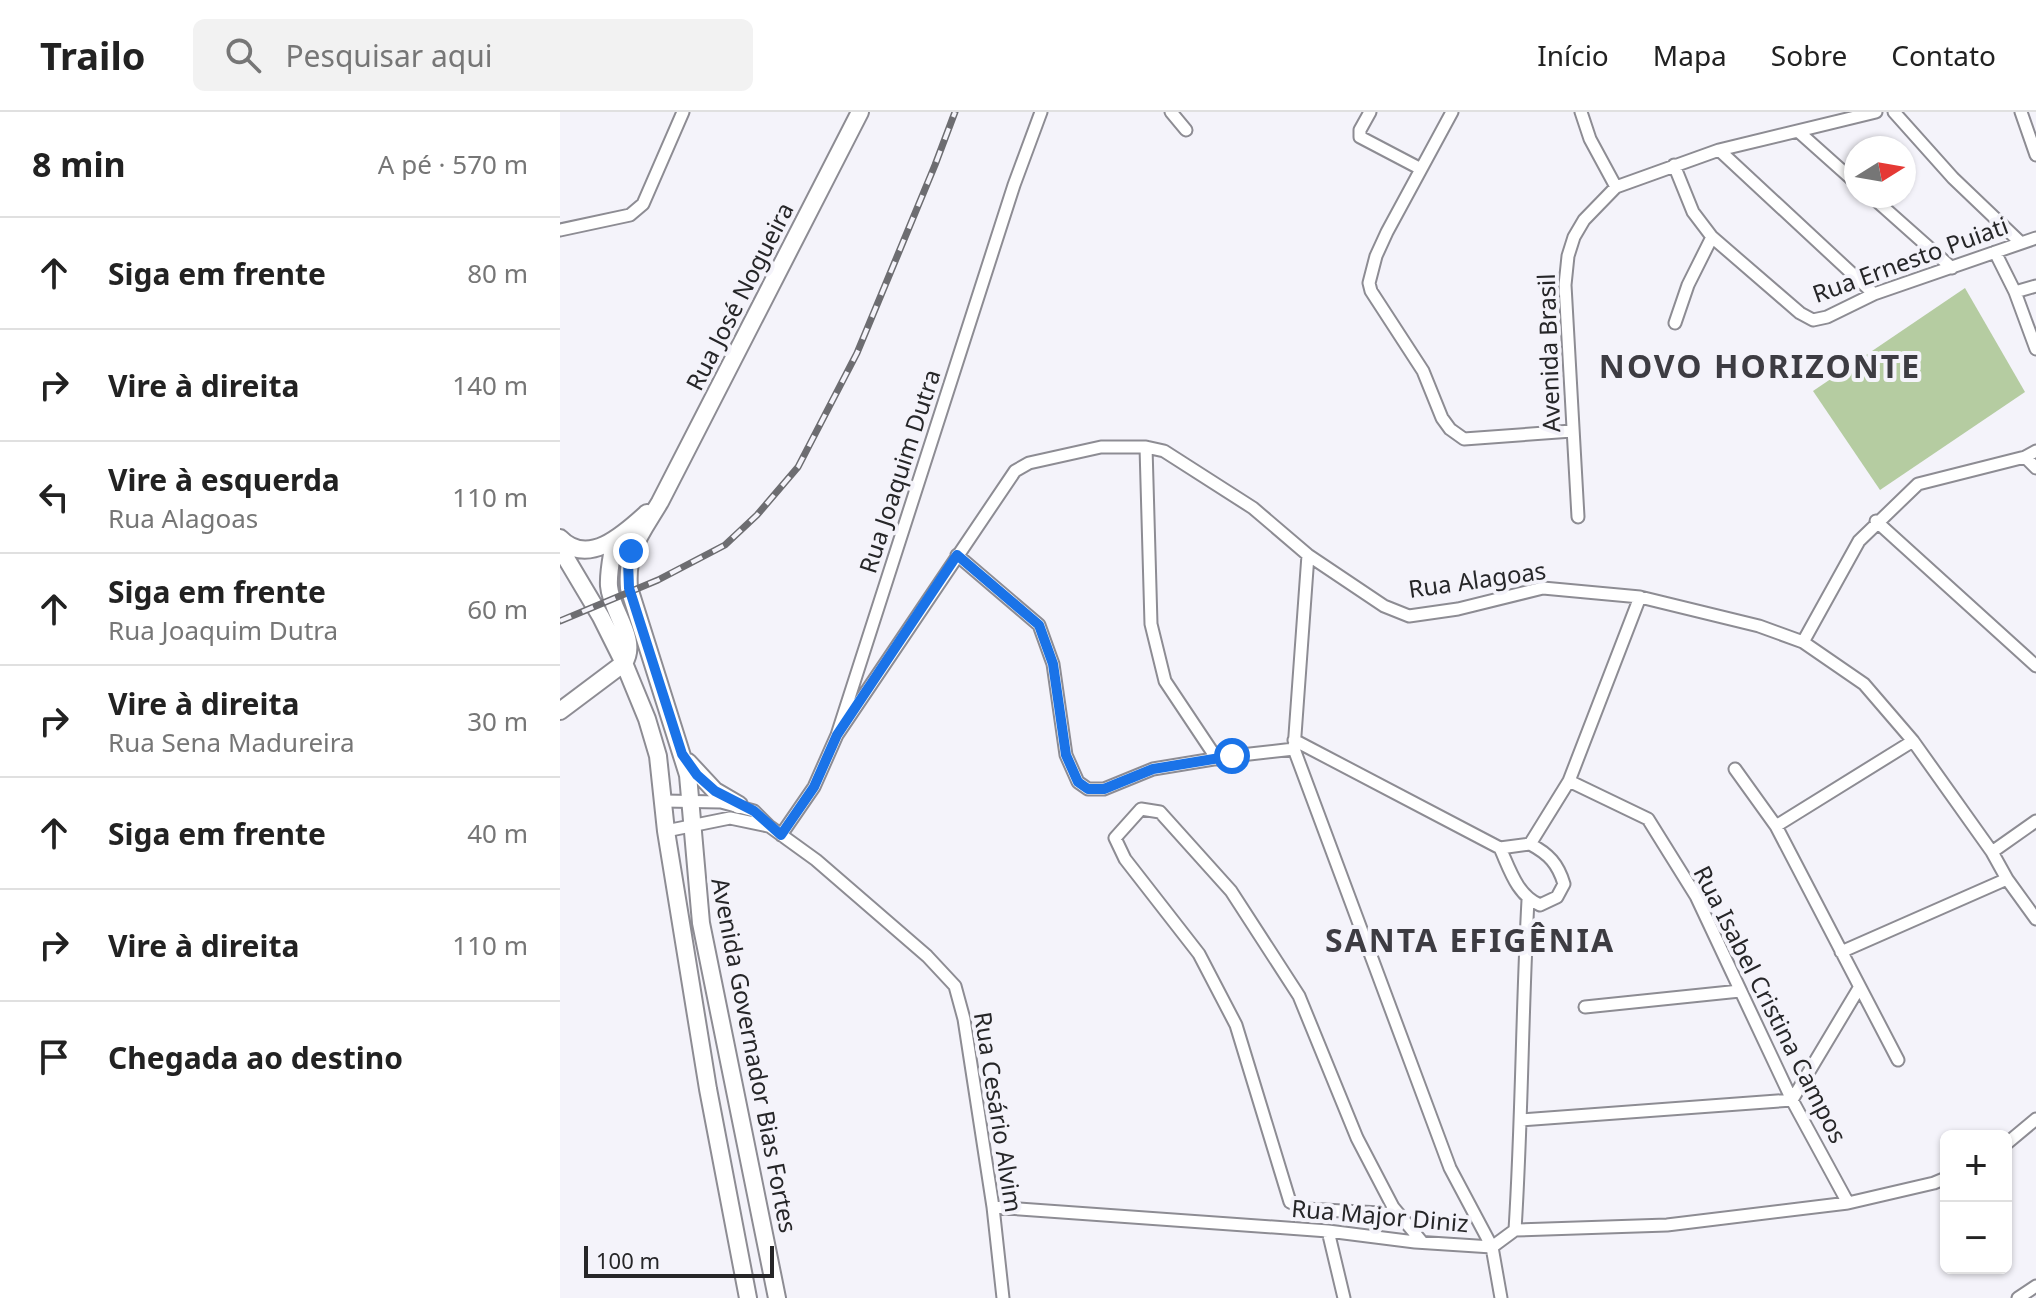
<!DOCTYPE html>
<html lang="pt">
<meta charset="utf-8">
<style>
:root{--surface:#fff;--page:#f2f2f2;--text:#222;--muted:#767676;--line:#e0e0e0}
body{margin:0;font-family:"Noto Sans",sans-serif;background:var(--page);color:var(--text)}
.controls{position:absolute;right:24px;bottom:24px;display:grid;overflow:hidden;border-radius:12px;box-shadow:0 2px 6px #0004}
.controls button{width:72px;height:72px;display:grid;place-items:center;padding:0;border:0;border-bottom:2px solid var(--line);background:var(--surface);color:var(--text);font:40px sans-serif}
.compass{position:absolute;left:1284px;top:24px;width:72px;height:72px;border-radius:50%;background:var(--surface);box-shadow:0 2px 6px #0004;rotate:79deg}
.scale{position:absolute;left:24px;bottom:20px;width:190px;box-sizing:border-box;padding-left:8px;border:4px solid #262628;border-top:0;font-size:22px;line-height:28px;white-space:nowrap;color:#262628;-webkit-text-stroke:6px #f4f3fa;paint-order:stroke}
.stop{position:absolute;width:24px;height:24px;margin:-18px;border:6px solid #1a73e8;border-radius:50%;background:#fff}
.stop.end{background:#1a73e8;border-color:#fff;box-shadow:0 2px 8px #0008}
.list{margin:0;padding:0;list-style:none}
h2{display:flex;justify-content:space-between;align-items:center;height:104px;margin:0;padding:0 32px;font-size:34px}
h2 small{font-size:26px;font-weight:400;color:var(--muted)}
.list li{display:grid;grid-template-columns:52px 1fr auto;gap:24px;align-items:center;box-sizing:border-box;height:112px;padding:0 32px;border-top:2px solid var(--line)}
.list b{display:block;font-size:30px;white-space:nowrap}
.list p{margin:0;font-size:26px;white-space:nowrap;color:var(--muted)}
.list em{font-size:26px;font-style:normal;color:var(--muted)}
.icon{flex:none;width:44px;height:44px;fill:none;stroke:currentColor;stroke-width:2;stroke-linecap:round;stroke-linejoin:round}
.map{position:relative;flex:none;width:1476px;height:1186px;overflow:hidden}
header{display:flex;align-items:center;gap:48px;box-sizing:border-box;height:112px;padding:0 40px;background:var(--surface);border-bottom:2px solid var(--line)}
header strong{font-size:38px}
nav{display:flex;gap:44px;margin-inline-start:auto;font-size:28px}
.search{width:560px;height:72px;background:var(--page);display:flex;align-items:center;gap:20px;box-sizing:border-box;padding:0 28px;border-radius:12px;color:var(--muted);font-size:30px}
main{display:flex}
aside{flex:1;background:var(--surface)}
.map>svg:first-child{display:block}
.green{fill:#b5cca1}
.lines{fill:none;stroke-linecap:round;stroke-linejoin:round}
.street-casing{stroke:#8d8c93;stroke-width:15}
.secondary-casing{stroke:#8d8c93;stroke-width:20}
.street{stroke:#fff;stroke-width:11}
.secondary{stroke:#fff;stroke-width:16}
.rail-casing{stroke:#6d6d71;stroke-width:7}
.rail{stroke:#f4f3fa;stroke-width:4;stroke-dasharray:12;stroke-linecap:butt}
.route{stroke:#1a73e8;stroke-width:10}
.labels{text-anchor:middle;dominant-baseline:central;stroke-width:8;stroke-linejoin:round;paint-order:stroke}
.street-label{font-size:24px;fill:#262628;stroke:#f4f3fa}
.district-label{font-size:32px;font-weight:bold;letter-spacing:2px;fill:#3d3c42;stroke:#f4f3fa}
</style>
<header>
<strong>Trailo</strong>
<div class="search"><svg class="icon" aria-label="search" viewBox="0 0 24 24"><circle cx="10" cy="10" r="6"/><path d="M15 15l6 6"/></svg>Pesquisar aqui</div>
<nav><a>Início</a><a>Mapa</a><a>Sobre</a><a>Contato</a></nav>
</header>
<main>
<aside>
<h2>8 min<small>A pé · 570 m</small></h2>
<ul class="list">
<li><svg class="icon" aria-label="ahead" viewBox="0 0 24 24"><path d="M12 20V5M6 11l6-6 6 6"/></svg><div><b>Siga em frente</b></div><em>80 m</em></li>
<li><svg class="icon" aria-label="right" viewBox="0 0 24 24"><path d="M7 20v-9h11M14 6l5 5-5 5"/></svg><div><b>Vire à direita</b></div><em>140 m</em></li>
<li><svg class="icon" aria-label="left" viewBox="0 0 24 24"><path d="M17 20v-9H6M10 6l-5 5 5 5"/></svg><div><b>Vire à esquerda</b><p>Rua Alagoas</p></div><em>110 m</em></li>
<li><svg class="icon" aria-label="ahead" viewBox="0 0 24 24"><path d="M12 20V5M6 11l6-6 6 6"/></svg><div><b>Siga em frente</b><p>Rua Joaquim Dutra</p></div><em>60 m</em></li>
<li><svg class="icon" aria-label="right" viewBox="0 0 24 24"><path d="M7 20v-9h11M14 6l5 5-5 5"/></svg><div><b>Vire à direita</b><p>Rua Sena Madureira</p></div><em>30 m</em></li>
<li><svg class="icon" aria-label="ahead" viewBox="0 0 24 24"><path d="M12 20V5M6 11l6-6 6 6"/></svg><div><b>Siga em frente</b></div><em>40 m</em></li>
<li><svg class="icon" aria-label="right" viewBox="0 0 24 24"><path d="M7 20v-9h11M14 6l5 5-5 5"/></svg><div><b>Vire à direita</b></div><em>110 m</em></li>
<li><svg class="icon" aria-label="arrive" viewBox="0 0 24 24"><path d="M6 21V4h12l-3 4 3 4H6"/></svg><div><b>Chegada ao destino</b></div></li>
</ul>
</aside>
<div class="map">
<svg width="1476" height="1186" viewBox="0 0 1476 1186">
<rect width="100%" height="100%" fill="#f4f3fa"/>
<path class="green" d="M1405,176L1465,280L1320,378L1253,279Z"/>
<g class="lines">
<defs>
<path id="street" d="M611,0L626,18
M810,0L800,18V25L861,57
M892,0L827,120L816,144L809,171L811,179L863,259L882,306L890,317L904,327L1012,319
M1021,0L1030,27L1056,75
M1334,0L1393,66L1461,131
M1461,0L1476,43
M1240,21L1296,71
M1159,38L1314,182
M1114,53L1133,100L1152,125L1240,201L1253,208L1267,205L1314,182L1476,126
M1311,84L1392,156
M0,118L70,103L83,92L123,0
M1435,140L1455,180L1476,237
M1455,180L1476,174
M1115,211L1128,173L1152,125
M586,335L591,512L605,569L657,647
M1465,345L1476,356
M1018,405L1005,173L1008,144L1014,125L1024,108L1056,75L1159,38L1316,0
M1316,409L1476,554
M397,443L479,513L493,552L506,643L518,670L528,677H544L593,657L672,644L734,637
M748,443L734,637L890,1056L932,1135L941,1186
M1243,530L1299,429L1358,372L1465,345L1476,339
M277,623L455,359L469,351L541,335H586L604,339L693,396L748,443L824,494L849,504L898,497L983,476L1080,485L1199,514L1243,530L1304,572L1353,629L1432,740L1447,767L1476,807
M734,628L940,736
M1175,657L1216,714L1338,948
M1009,669L1088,707L1136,784L1232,988L1288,1091
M103,689L161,690L194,699L209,714L256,748L367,844L395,874L404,907L433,1095L443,1186
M1216,714L1353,629
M106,719L170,706L208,714
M221,723L254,675L277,623L454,73L481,0
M970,732L1009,669L1080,485
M970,732C989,742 998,752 1004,772L997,785L980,793C957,783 950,758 940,736Z
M1432,740L1476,709
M1281,840L1447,767
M1025,895L1180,879
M962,1008L1232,988L1299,876
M1446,1032L1476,1007
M433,1095L768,1119L855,1130L932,1135L955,1118L1107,1113L1288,1091L1374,1071L1386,1066
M839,1102L745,1097L730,1090L676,913L639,842L565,747L555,726L581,697L600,700L671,779L739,884L797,1026L833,1095L862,1130
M955,1118C962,1008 962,898 968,788
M768,1119L784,1186
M1458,1186L1476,1174"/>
<path id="secondary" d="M0,426C28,456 65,421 87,401
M0,436L41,505L64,551L87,607L98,644L106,719L148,977L188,1186
M0,599L64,551C79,527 51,500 49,474C48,460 52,444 54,430
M128,650L155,679L179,693
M217,1186L141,811L128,663L69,476C66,437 81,422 100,390L300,0"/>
</defs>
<use href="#street" class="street-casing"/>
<use href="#secondary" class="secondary-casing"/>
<use href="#street" class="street"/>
<use href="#secondary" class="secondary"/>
<defs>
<path id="rail" d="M0,509L98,468L165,433L197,403L238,355L297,241L375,53L395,0"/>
</defs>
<use href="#rail" class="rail-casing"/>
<use href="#rail" class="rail"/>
</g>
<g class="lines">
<path class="route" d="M71,439L68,449L69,476L122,642L137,663L155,679L194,699L221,723L254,675L277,623L397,443L479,513L493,552L506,643L518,670L528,677H544L593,657L672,644"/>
</g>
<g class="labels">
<g class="street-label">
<text transform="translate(1350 147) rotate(-20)">Rua Ernesto Puiati</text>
<text transform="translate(179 184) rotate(-63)">Rua José Nogueira</text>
<text transform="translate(988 241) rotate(-92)">Avenida Brasil</text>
<text transform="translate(339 359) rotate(-72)">Rua Joaquim Dutra</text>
<text transform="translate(917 467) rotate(-8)">Rua Alagoas</text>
<text transform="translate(1211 892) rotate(63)">Rua Isabel Cristina Campos</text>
<text transform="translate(195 943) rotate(79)">Avenida Governador Bias Fortes</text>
<text transform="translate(439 1000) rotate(81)">Rua Cesário Alvim</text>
<text transform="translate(820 1103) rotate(5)">Rua Major Diniz</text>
</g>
<g class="district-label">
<text x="1200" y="253">NOVO HORIZONTE</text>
<text x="910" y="827">SANTA EFIGÊNIA</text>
</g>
</g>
</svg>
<div class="controls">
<button>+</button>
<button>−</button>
</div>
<svg class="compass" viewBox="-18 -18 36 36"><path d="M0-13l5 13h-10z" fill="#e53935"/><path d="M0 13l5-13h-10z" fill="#767676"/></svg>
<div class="scale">100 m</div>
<div class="stop" style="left:672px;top:644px"></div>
<div class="stop end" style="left:71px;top:439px"></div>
</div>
</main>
